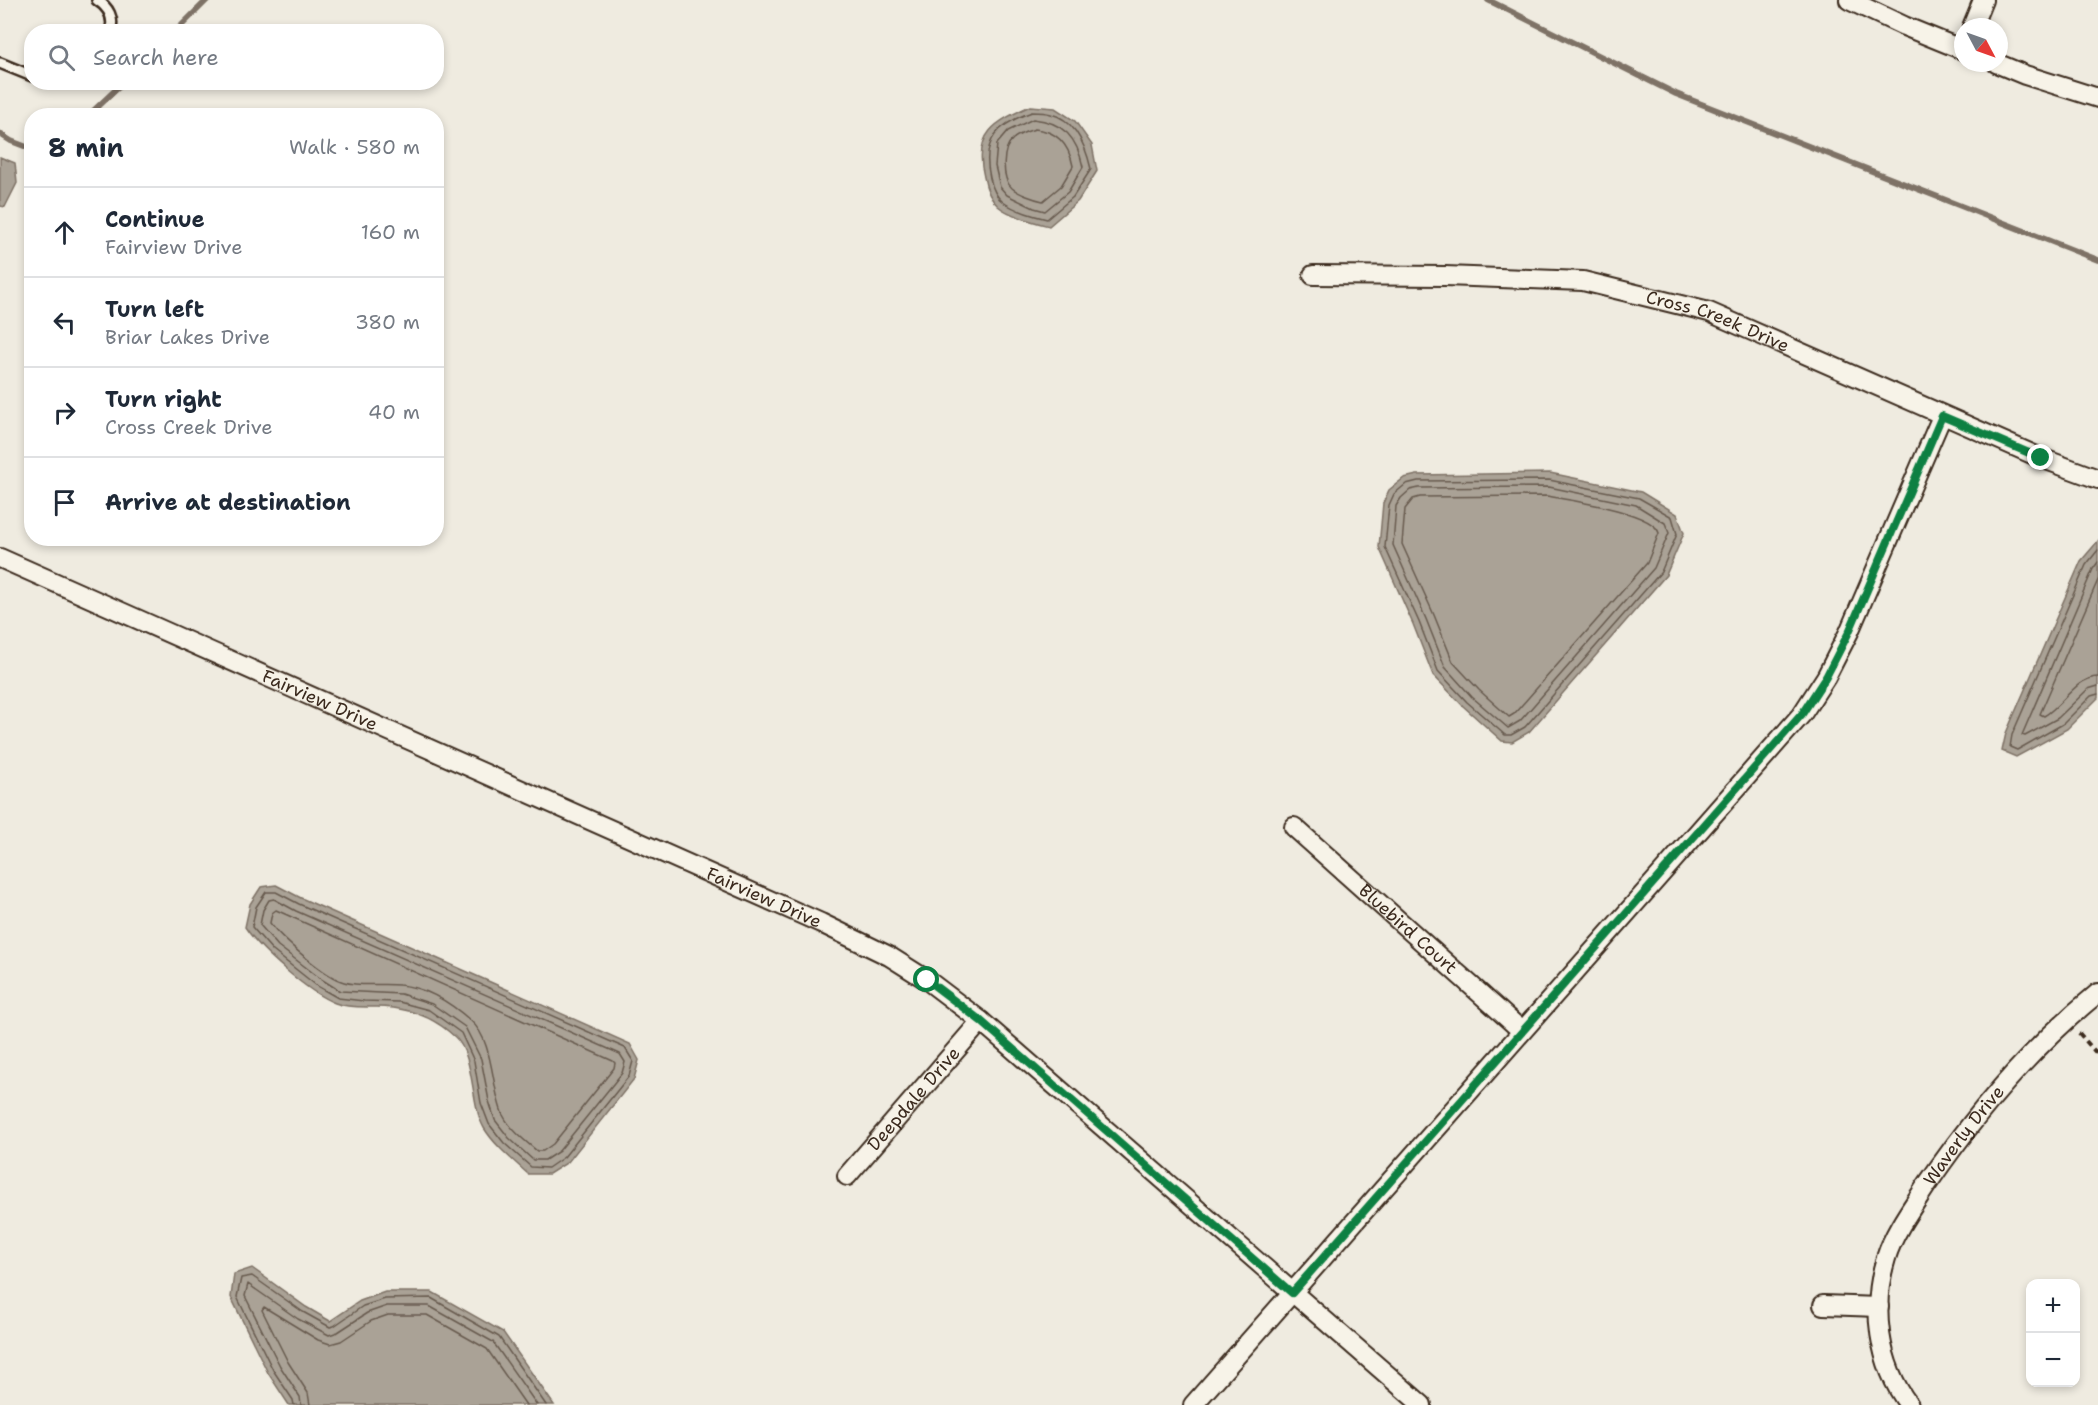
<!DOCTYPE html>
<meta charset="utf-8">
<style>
:root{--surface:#fff;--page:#f2f2f3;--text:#1f2937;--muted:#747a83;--line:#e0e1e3}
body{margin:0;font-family:"Shantell Sans",sans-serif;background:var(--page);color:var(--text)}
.controls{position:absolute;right:18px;bottom:18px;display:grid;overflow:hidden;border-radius:12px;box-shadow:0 3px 9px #0003}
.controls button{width:54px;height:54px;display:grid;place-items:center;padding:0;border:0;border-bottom:2px solid var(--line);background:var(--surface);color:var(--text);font:30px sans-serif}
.compass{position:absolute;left:1954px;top:18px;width:54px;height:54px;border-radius:50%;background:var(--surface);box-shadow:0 3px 9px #0003;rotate:131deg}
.stop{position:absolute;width:18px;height:18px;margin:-14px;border:4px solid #0b8043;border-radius:50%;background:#fff}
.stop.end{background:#0b8043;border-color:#fff;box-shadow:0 2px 6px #0008}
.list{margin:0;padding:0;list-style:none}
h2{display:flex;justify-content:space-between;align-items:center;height:78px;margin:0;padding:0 24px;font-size:26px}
h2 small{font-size:20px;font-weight:400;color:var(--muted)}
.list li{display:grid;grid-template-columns:39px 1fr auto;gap:18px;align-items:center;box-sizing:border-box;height:90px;padding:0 24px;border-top:2px solid var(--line)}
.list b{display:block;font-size:22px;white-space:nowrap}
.list p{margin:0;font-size:20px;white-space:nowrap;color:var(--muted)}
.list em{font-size:20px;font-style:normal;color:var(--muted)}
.icon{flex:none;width:33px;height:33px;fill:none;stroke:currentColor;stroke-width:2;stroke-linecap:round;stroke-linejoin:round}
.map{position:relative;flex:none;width:2098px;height:1405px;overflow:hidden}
.search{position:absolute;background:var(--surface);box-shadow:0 3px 9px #0003;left:24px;top:24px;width:420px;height:66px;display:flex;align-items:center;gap:15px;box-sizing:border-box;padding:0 21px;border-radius:24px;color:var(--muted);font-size:22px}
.panel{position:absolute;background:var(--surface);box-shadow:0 3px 9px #0003;left:24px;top:108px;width:420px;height:438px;border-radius:24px}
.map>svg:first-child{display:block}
.water{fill:#aaa296;stroke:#7e7266;stroke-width:1.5}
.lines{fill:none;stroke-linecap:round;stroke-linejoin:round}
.shore{stroke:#675a4e;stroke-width:1.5}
.stream{stroke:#7e7266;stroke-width:6}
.service-casing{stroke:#3b2a1e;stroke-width:14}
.minor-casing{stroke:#3b2a1e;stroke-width:22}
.path{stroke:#3b2a1e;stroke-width:4;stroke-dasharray:6 4.5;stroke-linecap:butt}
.service{stroke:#f7f3e8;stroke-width:9}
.minor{stroke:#f7f3e8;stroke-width:18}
.route{stroke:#0b8043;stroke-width:8}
.labels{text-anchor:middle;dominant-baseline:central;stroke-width:5;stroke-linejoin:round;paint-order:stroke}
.street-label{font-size:18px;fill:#3b2a1e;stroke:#f7f3e8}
</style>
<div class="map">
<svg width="2098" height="1405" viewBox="0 0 2098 1405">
<rect width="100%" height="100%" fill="#efebe0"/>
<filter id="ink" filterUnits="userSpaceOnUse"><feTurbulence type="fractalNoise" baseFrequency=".0167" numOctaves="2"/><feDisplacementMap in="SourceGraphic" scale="12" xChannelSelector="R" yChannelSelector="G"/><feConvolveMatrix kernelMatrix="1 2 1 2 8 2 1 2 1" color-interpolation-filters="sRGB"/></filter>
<g filter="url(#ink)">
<path class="water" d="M1030,106L1055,108L1075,121L1092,145L1097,171L1078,201L1049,226C1034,222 1010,216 998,206C989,198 986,188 984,177C973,133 995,122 1030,106Z
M0,157L15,163L17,183L5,207L0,206Z
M1550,473L1641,492L1677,514L1684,533L1666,575L1529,732L1512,742L1502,741L1463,706L1433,675L1413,624L1379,547L1383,503L1389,490L1404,478L1417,475Z
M2098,541V698L2067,729L2016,757L2002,751L2006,733L2081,561Z
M276,885L301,898L630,1044L639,1060L634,1079L568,1162L549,1174H528C513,1160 495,1146 484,1128C470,1104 475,1055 455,1037C433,1016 406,1007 376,1007C364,1007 347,1008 335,1003C309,993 261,951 245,927L250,904L261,887Z
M252,1268L306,1307L330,1321L360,1301L385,1292H432L503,1332L554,1405H289L268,1373L231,1297L234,1274Z"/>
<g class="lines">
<path class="shore" d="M1032,112C1038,112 1045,112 1051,114C1076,120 1086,147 1091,169L1073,197L1047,219C1033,216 1016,211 1003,202C995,196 992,187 990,178C981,139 998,124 1032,112Z
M1033,119C1064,122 1077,138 1083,167L1068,192L1045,211L1034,208L1007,195L1000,187L995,166L997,144L1008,131Z
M1035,129C1057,131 1069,145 1073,166L1061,186L1043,201C1034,199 1019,194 1012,188C1001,178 1002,148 1013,139C1019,134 1028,131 1035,129Z
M1549,480L1639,498L1672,517L1677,534L1661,572L1525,727L1511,735H1505L1467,702L1438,671L1419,622L1385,547L1389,505L1394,494L1406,484L1418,481Z
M1549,487L1636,505L1665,523L1669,533L1654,568L1520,721L1508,728L1472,697L1445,667L1426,619L1393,545L1396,506L1401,498L1410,490L1419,488Z
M1547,496C1569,500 1653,512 1659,533L1647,563L1514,714L1509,717L1479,690L1453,662L1434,615L1402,544L1405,509L1413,499L1420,497Z
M2098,550L2086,565L2012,735L2010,747L2017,750L2063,724L2091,696L2098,694
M2098,562L2093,569L2022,735L2025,736L2058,718L2088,689L2098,686
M2098,580L2040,714L2044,716C2063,705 2075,678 2098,677
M266,892H276L299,904L625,1048L633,1061L629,1076L564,1157L548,1168L531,1167L504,1143L489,1124L481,1103L474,1061L461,1033L429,1010L399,1002L364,1001L338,998L317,986L273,951L252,927L256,907Z
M274,899L296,911L620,1054L625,1062L622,1073L559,1151L545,1160H533L509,1138L495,1120L489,1101L481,1059L465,1027L432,1004L401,994L340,991L321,979L278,946L260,925L263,910L269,900Z
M276,910L613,1061L615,1063L614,1068L553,1144L543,1151H537C525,1141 510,1129 503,1115C491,1088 494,1041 471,1021C451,1003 426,987 399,985C381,983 361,987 344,982C325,977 282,939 270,923L272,913Z
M294,1405L293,1400L273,1370L237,1297L241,1278L252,1276L303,1312L330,1327L334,1326L363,1306L385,1299L431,1298L499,1337L546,1405
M301,1405L300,1397L280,1366L245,1296L248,1284L298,1319L329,1335L338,1332L367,1313L387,1306H429L493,1342L537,1405
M310,1405L308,1393L288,1362L262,1310L264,1307L318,1340L330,1344L341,1341L371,1321L388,1315H427L487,1349L526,1405"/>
<path class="stream" d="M1488,0L1676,94L2098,260
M175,32L207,0
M88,116L124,82
M0,134L11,141L32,149"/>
<defs>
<path id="service" d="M97,0C108,7 115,18 110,32
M0,63L32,76"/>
<g id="minor">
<path d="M1849,0L1904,26L1963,50"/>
<path d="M1972,27L1983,0"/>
<path d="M1996,63L2025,75L2098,98"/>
<path id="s1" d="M1313,275L1445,276L1583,281L1709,312L2041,458L2098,479"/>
<path id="s2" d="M0,558L821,923L889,956L927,980L981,1021L1422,1405"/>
<path id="s3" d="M1294,827L1522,1031"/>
<path id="s4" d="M847,1176L981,1021"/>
<path d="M1823,1305L1879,1307"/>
<path d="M1193,1405L1802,714L1826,677L1849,632L1942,416"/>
<path id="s5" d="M1909,1405C1878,1364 1871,1307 1886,1258C1894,1232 1911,1209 1926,1186C1975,1114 2030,1048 2098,993"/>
</g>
</defs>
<use href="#service" class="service-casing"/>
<use href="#minor" class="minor-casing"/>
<path class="path" d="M2079,1033L2098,1055"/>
<use href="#service" class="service"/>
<use href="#minor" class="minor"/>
</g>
</g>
<g class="lines" filter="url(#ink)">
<path class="route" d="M927,980L981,1021L1292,1293L1802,714L1826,677L1849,632L1942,416L2041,458"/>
</g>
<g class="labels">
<g class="street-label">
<text stroke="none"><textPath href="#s1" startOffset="411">Cross Creek Drive</textPath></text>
<text stroke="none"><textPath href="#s2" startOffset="350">Fairview Drive</textPath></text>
<text stroke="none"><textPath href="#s2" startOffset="836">Fairview Drive</textPath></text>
<text stroke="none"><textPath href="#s3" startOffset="153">Bluebird Court</textPath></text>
<text stroke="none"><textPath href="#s4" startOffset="102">Deepdale Drive</textPath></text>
<text stroke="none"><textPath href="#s5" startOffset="300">Waverly Drive</textPath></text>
</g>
</g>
</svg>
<div class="controls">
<button>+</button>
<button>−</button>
</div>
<svg class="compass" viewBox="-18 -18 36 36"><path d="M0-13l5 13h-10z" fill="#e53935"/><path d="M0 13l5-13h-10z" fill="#747a83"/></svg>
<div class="stop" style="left:927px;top:980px"></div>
<div class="stop end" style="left:2041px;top:458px"></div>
<div class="search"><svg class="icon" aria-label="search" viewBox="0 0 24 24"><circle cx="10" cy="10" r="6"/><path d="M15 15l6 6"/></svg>Search here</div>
<section class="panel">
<h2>8 min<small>Walk · 580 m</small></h2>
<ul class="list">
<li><svg class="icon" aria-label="ahead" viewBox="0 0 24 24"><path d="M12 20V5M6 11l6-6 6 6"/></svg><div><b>Continue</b><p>Fairview Drive</p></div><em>160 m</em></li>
<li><svg class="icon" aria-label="left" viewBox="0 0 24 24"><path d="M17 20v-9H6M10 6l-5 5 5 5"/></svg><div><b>Turn left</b><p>Briar Lakes Drive</p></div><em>380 m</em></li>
<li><svg class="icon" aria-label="right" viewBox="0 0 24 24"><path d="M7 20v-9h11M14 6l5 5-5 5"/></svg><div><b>Turn right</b><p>Cross Creek Drive</p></div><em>40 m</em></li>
<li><svg class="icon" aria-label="arrive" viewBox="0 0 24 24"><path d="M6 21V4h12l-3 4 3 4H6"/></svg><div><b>Arrive at destination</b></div></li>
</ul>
</section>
</div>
